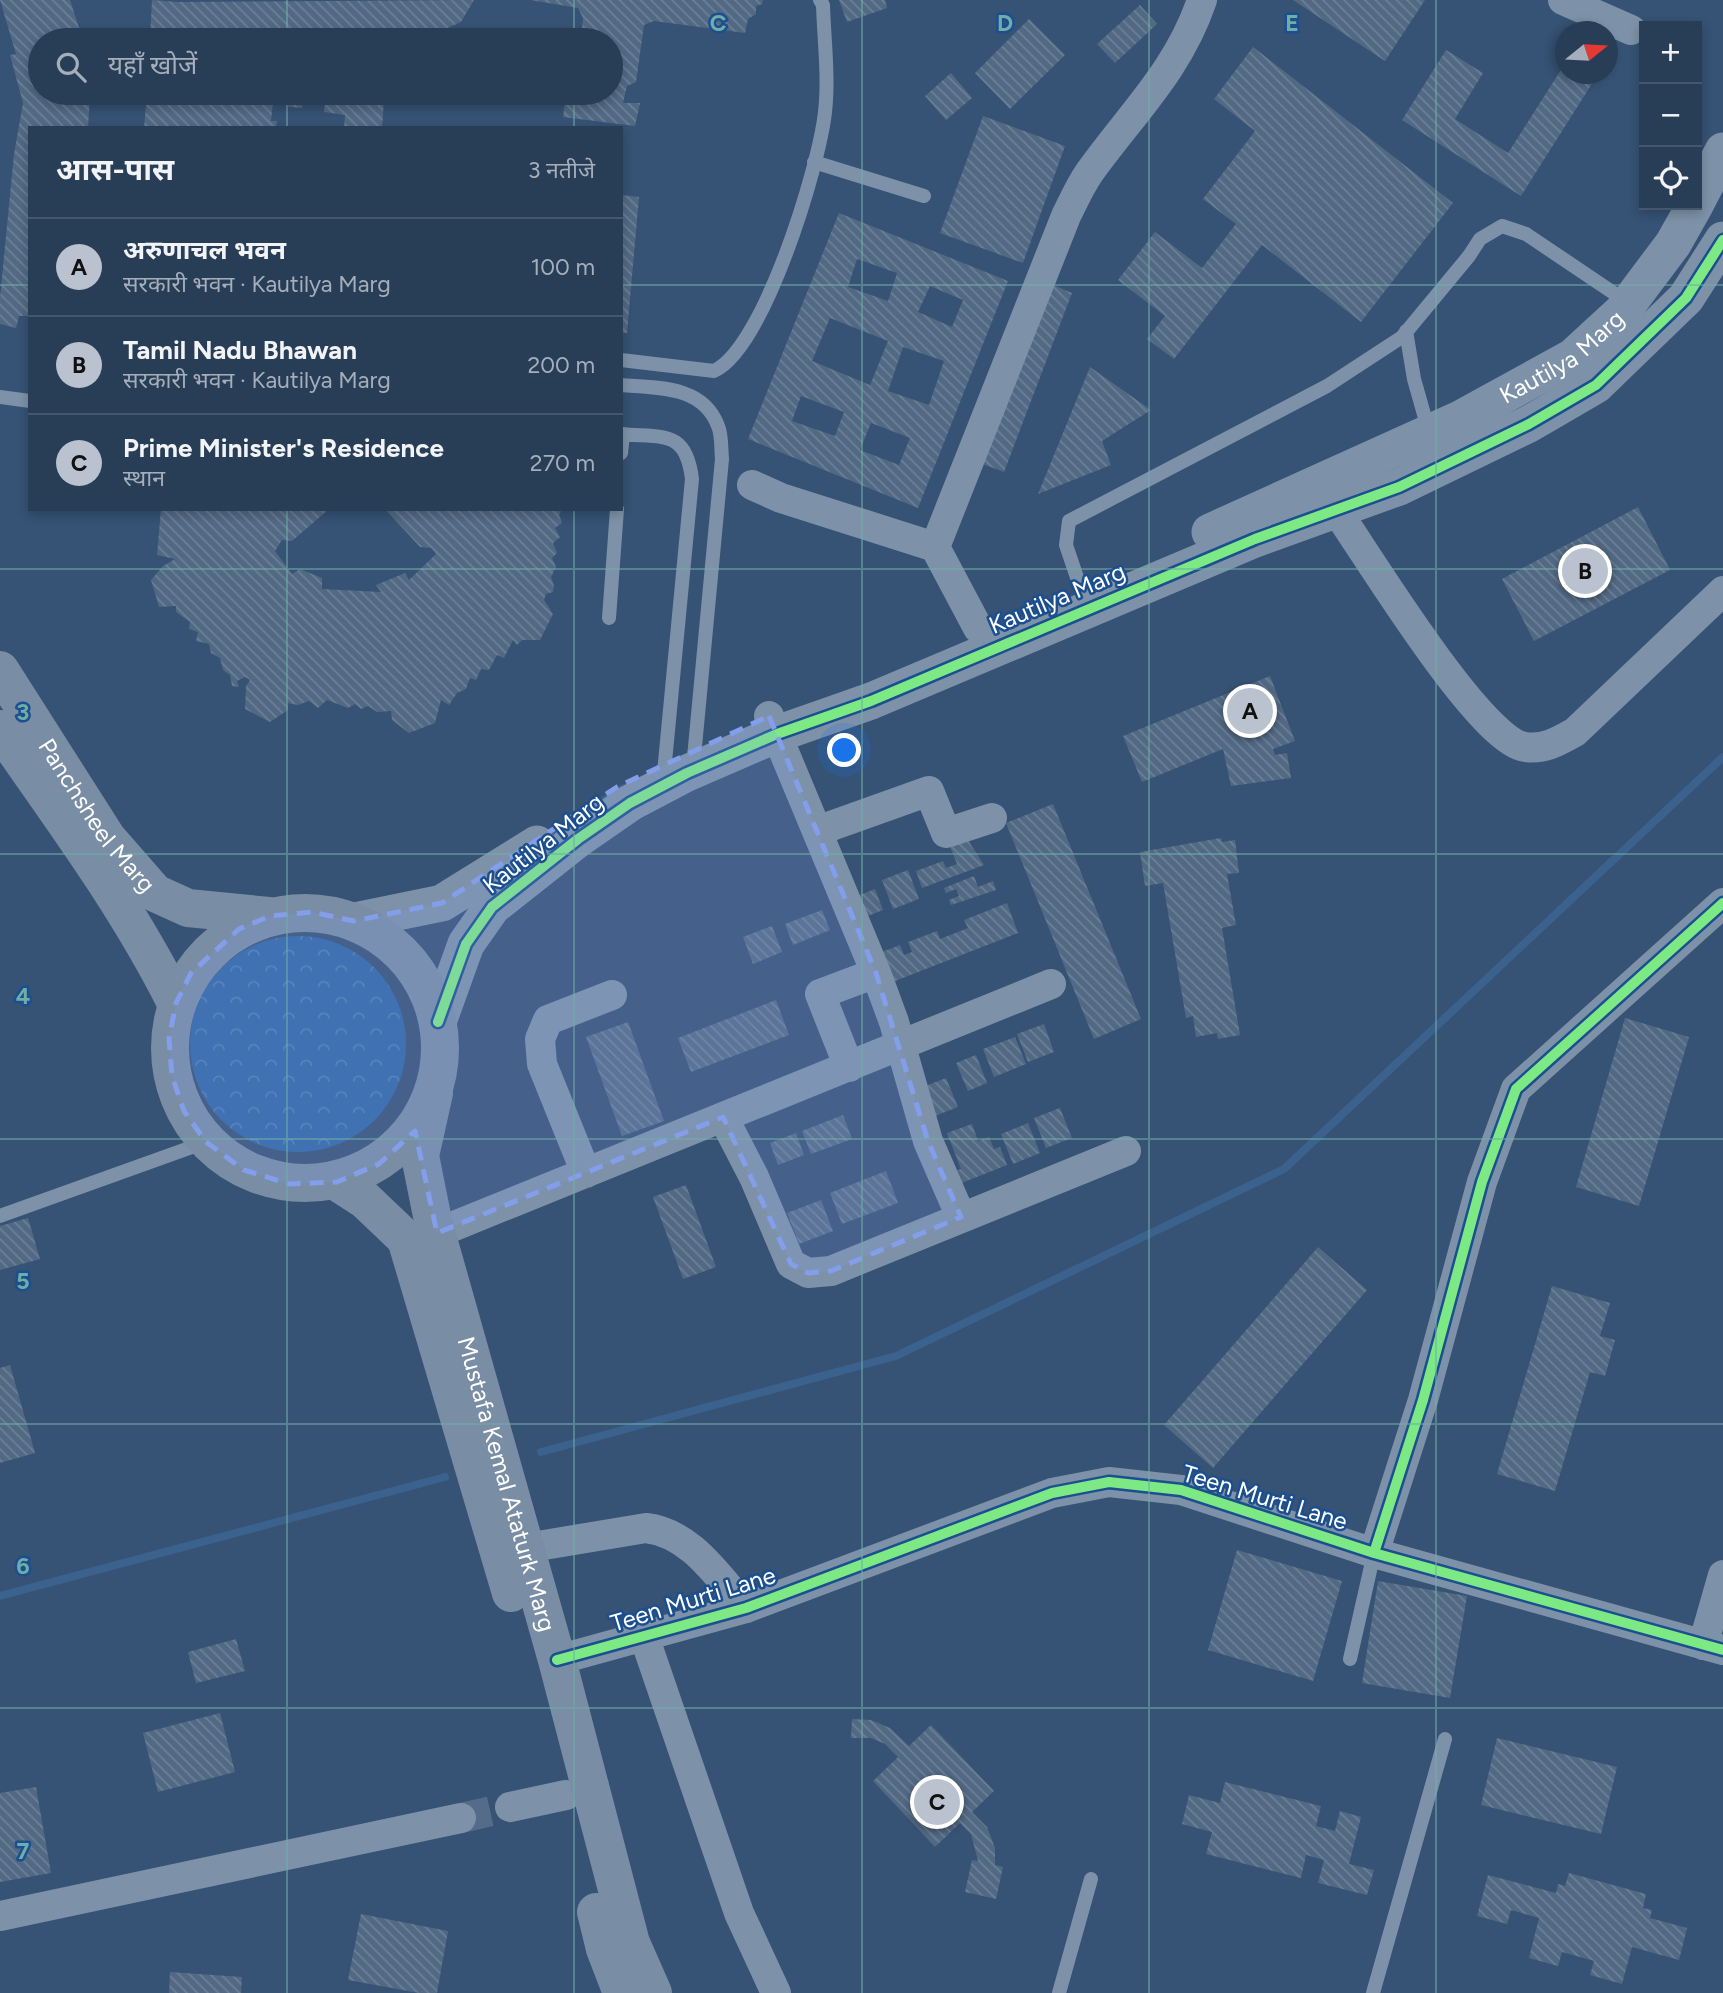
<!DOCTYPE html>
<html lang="hi">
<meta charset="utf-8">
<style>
:root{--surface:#283e57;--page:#30455d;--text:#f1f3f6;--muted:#a5aeba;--line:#44576d;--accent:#b9c2ce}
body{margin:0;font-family:Figtree,"Noto Sans Devanagari",sans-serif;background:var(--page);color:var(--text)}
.controls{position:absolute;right:21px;top:21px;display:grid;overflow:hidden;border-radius:0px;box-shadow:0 4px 10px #0003}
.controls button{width:63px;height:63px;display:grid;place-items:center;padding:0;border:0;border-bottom:2px solid var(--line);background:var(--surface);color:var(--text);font:35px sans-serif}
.compass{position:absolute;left:1555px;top:21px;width:63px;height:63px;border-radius:50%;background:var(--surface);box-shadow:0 4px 10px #0003;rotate:72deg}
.you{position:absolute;left:845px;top:751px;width:24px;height:24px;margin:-18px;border:5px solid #fff;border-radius:50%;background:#1a73e8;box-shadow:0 0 0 10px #1a73e833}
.badge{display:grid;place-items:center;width:46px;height:46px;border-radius:50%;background:var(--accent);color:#111;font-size:23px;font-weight:700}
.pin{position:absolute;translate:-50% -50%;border:4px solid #fff;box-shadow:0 2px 7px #0006}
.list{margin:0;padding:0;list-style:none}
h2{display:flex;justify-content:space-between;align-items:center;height:91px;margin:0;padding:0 28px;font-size:30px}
h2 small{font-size:23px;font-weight:400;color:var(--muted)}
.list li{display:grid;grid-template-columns:46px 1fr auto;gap:21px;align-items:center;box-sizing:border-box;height:98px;padding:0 28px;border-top:2px solid var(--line)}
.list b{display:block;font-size:26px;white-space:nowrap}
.list p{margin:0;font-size:23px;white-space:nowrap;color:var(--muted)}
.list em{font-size:23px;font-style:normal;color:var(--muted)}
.icon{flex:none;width:38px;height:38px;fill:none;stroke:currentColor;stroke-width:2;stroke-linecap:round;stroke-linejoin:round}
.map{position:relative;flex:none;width:1723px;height:1993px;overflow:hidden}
.search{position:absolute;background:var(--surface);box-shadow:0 4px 10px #0003;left:28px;top:28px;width:595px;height:77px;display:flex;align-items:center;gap:18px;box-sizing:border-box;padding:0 24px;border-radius:38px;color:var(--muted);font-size:26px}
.panel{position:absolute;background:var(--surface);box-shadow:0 4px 10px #0003;left:28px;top:126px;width:595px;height:385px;border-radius:0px}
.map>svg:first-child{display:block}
.park{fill:url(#park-crowns)}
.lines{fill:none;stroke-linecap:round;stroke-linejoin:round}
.stream{stroke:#3b618d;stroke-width:8}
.building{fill:url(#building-back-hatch);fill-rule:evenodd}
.minor-tunnel{stroke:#546c89;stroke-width:30;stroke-dasharray:30 15;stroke-linecap:butt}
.service{stroke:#7d92a8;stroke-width:14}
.minor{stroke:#7d92a8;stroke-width:30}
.tertiary{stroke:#7d92a8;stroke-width:37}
.secondary{stroke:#798da4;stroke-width:38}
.cycleway-casing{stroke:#1b4f8f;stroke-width:15}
.cycleway{stroke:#7ce984;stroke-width:10}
.marked{fill:#839eea;fill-opacity:0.2;stroke:#839eea;stroke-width:5;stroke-dasharray:14 9;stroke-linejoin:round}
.grid{fill:none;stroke:#6fada8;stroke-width:2;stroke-opacity:0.55}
.labels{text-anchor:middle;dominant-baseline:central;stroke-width:5;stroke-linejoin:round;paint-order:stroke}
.street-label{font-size:24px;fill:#fff;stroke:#1b4f8f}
.grid-label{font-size:23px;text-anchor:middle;font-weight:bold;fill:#6fada8;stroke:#1b4f8f;stroke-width:5;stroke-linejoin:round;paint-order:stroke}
</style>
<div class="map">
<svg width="1723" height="1993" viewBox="0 0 1723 1993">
<defs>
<pattern id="park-crowns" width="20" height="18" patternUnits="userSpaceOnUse" patternTransform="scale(1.75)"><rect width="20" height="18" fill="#2f66a5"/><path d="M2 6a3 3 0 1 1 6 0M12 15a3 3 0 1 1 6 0" fill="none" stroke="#4e7db2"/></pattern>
<pattern id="building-back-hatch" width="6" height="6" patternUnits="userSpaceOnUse" patternTransform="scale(1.75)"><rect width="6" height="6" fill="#526984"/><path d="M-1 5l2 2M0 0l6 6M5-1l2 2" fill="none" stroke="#6c8096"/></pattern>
</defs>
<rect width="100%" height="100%" fill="#365274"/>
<path class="park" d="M190 1044a108 108 0 1 1 216 0a108 108 0 1 1-216 0Z"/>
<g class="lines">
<path class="stream" d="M541,1452L896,1356L1284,1169L1723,757
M0,1596L445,1477"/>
</g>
<path class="building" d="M0,0H70L83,40H40V93H90L88,128H30V316H19L16,328L0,324V298L14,154L23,103L10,55L16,54Z
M152,0L178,2L474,0L461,22L443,30L410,31L391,38L370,31L369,40H150Z
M530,0H763L762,4L756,6V14L748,19L745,33L654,21L644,25L636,82L627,86L623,103H640L635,126L563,117L566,93H611V40H581L583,18L578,8Z
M839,0H885L887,8L847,22Z
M1293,0H1425L1385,61Z
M1140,5L1157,24L1115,63L1097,44Z
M1029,19L1065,55L1010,109L975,73Z
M1253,47L1453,203L1361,322L1262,245L1174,359L1147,339L1165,316L1118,280L1155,232L1202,268L1236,224L1203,199L1255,131L1214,99Z
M1446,50L1483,73L1455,119L1508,153L1566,62V74H1598L1521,196L1402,120Z
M951,73L972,98L946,120L925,96Z
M147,93H274L271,121H277L276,128H144Z
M281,93H364L363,97L384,100L382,128H344L345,115L324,112L325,99L303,96L302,108L288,107L289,101H280Z
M983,116L1065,146L1023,263L940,233Z
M621,195L639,197L627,333H621Z
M839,213L1008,281L918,508L748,439ZM857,259L897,273L888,301L848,287ZM930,286L963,300L952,327L918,312ZM830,318L888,341L870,385L812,361ZM903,347L944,361L929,405L888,391ZM801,396L844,412L835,436L792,421ZM871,423L910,438L899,465L860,450Z
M1046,282L1072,293L1004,472L977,462Z
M1090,367L1151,410L1102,441L1111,465L1038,494Z
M1638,507L1670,570L1534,641L1502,579Z
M161,509H329L292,541L282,540L275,551L292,574L300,569L322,578V589L381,592L376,585L405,573L409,580L436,554L431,548L420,547L385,509H562L559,515L562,523L555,528L560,537L553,543L557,553L552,558L556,567L551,577L554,586L553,592L546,594L544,600L553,614L540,640H522L517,645L513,640L504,658L497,655L489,670L481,669L476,680L470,678L466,689L457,693L449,705L441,700L435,723L409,733L392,720L391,711L377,712L368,706L361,709L355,704L348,708L327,700L318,708L309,701L298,705L287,703L288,710L270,722L245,709L246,686L250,680L245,677L237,681L239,687L232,686L230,675L223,670L220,658L211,653L209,644L196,641L198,632L189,629L190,622L176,612V606L159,607L151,580L163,566L175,559L157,555Z
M1270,676L1295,741L1273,749L1275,755L1287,753L1291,778L1231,786L1223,749L1142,782L1123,736Z
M1053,804L1141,1019L1094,1039L1006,823Z
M966,837L984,865L922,888L916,871L943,861L946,868L957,864L949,844Z
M1221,838L1222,842L1235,840L1239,873L1227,874L1236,925L1222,928L1240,1035L1218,1039L1217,1033L1196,1037L1193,1016L1186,1018L1163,883L1145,886L1140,852Z
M908,870L919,899L893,909L882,880Z
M974,876L978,887L993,881L996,890L951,905L949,900L959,896L956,889L946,893L944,888Z
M875,889L883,910L858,920L850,899Z
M1007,903L1018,933L885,985L874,955L900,945L904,955L912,952L908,942L937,931L940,939L968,928L964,920Z
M822,910L830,930L793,945L785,924Z
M772,926L782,952L753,964L743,937Z
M776,1000L789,1035L691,1072L678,1038Z
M1625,1018L1689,1037L1639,1206L1576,1187Z
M628,1022L664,1121L622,1136L586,1037Z
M1044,1024L1054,1052L1028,1062L1017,1034Z
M1015,1037L1026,1064L994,1077L983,1049Z
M976,1055L987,1083L968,1091L956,1063Z
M946,1078L958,1107L930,1118L918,1089Z
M1060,1108L1072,1138L1046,1148L1034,1118Z
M843,1115L852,1139L811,1154L802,1131Z
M1028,1123L1040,1153L1013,1164L1001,1134Z
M972,1124L978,1141L989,1137L994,1149L1000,1147L1007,1165L959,1184L954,1171L961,1169L947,1133Z
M796,1133L804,1155L778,1165L770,1143Z
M886,1171L898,1203L842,1224L830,1193Z
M686,1185L716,1267L683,1279L653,1197Z
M821,1200L833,1231L799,1244L787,1213Z
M28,1218L40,1259L0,1270V1226Z
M1318,1247L1367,1290L1213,1468L1164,1425Z
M1552,1286L1610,1303L1600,1336L1615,1340L1605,1376L1590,1372L1555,1491L1497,1474Z
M10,1365L35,1453L0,1463V1368Z
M1237,1550L1342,1581L1313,1681L1208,1650Z
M1378,1581L1467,1596L1450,1698L1362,1683Z
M236,1639L245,1671L196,1683L188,1652Z
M220,1713L235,1772L158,1792L143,1733Z
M852,1719L871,1720L890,1728L909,1746L931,1725L994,1791L972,1812L987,1827L995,1848V1865L1003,1867L996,1899L965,1892L972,1860L978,1861L971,1834L960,1823L935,1847L873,1781L898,1757L885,1744L871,1738H851Z
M1497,1738L1617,1767L1601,1834L1481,1805Z
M1225,1782L1321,1806L1316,1826L1335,1831L1340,1811L1361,1817L1349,1864L1374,1870L1367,1895L1318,1883L1324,1860L1306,1855L1301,1878L1206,1854L1212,1832L1182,1824L1189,1795L1220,1803Z
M36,1787L51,1873L0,1882V1793Z
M1569,1873L1646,1894L1643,1908L1652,1910L1650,1918L1687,1928L1679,1960L1632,1947L1622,1984L1590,1975L1594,1961L1562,1952L1558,1966L1529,1958L1539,1918L1511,1910L1507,1924L1477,1916L1488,1875L1556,1893L1558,1884L1565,1886Z
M361,1914L448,1931L437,1993H419L348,1980Z
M170,1972L242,1977L241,1993H169Z"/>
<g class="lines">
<path class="minor-tunnel" d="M461,1818L510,1807"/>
<path class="service" d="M814,162L924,196
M1406,331L1414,379L1429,432
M621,360L714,371C764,348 819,167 825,112C829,77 824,39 823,5L820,0
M621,385C657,388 703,385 718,426C722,435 721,449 722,459L693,768
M0,397L30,401
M621,434C663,438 686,429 692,479L663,783
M621,453L623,434
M1087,607L1066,545L1069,521L1327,386L1402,337L1469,256L1480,239L1502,226L1526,234L1627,302
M609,618L617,509
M0,1216L206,1142
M1350,1659L1374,1553
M1059,1993L1091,1879
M1373,1993L1445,1739"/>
<path class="minor" d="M1563,0L1631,30
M752,485L781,498L935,547
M1336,510C1367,554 1479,740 1525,747C1544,750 1559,741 1575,732L1723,591
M978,628L935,547L1066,216C1073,202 1080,186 1089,173C1131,114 1178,71 1202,0
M769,716L876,973L894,1022L928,1141L961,1217
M817,831L929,791L946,833L992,818
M849,1067L820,994L876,973
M723,1117L754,1177L791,1264L808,1273L831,1271L1126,1151
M586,1173L542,1064L540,1039L548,1020L612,995
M437,1233L1051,984
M526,1548L646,1528C691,1533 718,1577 746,1608
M1374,1553L1423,1400L1482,1182L1516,1089L1723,903
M644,1636L739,1913L776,1993
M1703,1645L1723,1575
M557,1660L746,1608L1052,1493L1109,1482L1181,1490L1374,1553L1723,1650
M510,1807L566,1795
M0,1916L461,1818"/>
<g class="tertiary">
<path d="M1697,201L1723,151"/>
<path id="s1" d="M1210,532L1462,418L1573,357L1622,312L1673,244L1695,205"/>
<path d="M354,921L442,903L537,844"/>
<path d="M438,1022L466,944L492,907L578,839L630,803L687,773L777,734L871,701L1255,539L1399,487L1529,424L1596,385L1686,298L1723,240"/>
</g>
<g class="secondary">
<path id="s2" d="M0,670L107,838L155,893L188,908L269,916"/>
<path d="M0,729C62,818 127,905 176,1003"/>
<circle cx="305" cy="1048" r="135"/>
<path id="s3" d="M434,1093L420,1156L433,1221L557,1660L631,1943L653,1993"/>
<path d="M337,1182L365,1200L406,1239L511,1593"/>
<path d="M596,1912L605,1949L622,1993"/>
</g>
<defs>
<path id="cycleway" d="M438,1022L466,944L492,907L578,839L630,803L687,773L777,734L871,701L1255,539L1399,487L1529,424L1596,385L1686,298L1723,240
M1374,1553L1423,1400L1482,1182L1516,1089L1723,903
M557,1660L746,1608L1052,1493L1109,1482L1181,1490L1374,1553L1723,1650"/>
</defs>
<use href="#cycleway" class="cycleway-casing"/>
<use href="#cycleway" class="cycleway"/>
</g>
<path class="marked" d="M769,716L876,973L928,1141L961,1217L831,1271L808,1273L791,1264L723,1117L437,1233L415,1131L379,1164L337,1182L289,1184L244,1170L206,1142L184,1111L172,1076L169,1039L176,1003L191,973L239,929L270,916L312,912L354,921L442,903L617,787Z"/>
<path class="grid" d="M287,0V40M574,0V40M862,0V1993M1149,0V1993M1436,0V1993M287,93V128M574,93V128M0,285H30M621,285H1723M287,509V1993M574,509V1993M0,569H1723M0,854H1723M0,1139H1723M0,1424H1723M0,1708H1723"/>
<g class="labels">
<g class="street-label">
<text stroke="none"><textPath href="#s1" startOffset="394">Kautilya Marg</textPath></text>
<text transform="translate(1057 598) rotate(-23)">Kautilya Marg</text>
<text stroke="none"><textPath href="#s2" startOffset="175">Panchsheel Marg</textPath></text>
<text transform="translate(543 843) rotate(-38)">Kautilya Marg</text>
<text stroke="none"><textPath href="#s3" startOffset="404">Mustafa Kemal Ataturk Marg</textPath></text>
<text transform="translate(1265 1497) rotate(17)">Teen Murti Lane</text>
<text transform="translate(693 1599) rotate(-17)">Teen Murti Lane</text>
</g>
</g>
<g class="grid-label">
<text x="718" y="31">C</text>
<text x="1005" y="31">D</text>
<text x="1292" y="31">E</text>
<text x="23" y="720">3</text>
<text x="23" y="1004">4</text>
<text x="23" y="1289">5</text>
<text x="23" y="1574">6</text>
<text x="23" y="1859">7</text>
</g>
</svg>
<div class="controls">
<button>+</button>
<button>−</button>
<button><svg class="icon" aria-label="locate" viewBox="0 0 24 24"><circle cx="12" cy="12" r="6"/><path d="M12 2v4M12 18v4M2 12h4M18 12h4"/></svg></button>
</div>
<svg class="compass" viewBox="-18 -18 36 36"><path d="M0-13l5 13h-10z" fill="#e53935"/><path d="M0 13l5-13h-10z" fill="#a5aeba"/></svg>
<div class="you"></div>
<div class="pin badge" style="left:1250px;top:711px">A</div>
<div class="pin badge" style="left:1585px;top:571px">B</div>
<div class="pin badge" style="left:937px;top:1802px">C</div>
<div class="search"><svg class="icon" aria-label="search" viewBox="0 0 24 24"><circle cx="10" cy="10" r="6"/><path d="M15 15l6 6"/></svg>यहाँ खोजें</div>
<section class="panel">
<h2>आस-पास<small>3 नतीजे</small></h2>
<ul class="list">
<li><span class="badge">A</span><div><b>अरुणाचल भवन</b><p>सरकारी भवन · Kautilya Marg</p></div><em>100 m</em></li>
<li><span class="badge">B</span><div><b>Tamil Nadu Bhawan</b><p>सरकारी भवन · Kautilya Marg</p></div><em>200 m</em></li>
<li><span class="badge">C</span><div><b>Prime Minister's Residence</b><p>स्थान</p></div><em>270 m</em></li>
</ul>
</section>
</div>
